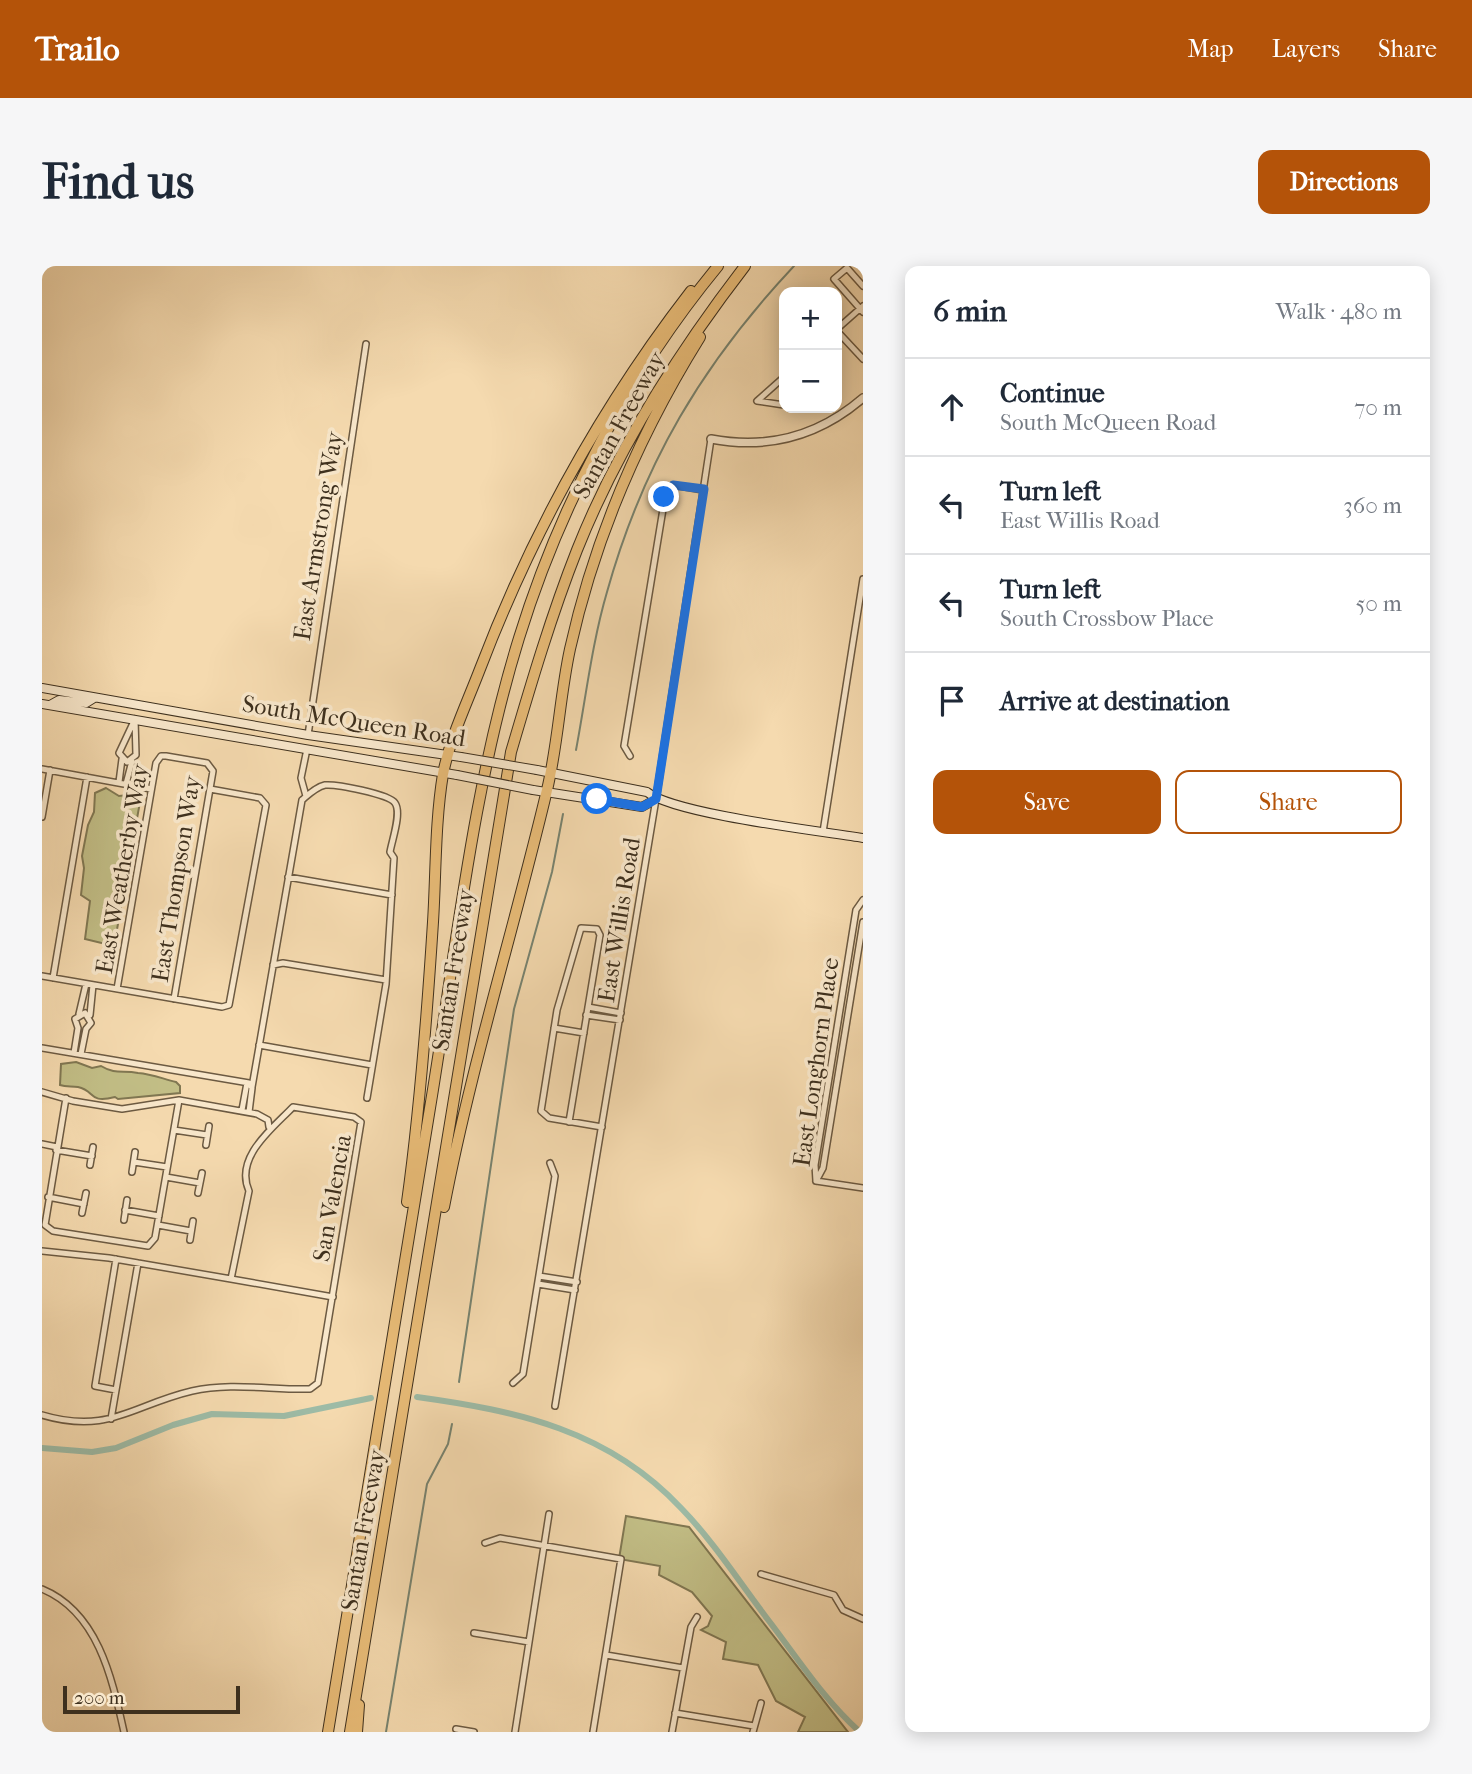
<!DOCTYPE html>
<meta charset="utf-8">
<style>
:root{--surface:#fff;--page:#f6f6f7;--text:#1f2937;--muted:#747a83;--line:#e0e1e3;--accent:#b45309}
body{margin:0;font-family:"IM FELL French Canon",serif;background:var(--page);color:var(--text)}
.controls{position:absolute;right:21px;top:21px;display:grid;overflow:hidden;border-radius:14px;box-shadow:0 4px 18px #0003}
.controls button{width:63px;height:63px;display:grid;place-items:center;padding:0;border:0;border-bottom:2px solid var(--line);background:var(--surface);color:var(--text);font:35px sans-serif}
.scale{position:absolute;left:21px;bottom:18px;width:177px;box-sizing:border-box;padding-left:7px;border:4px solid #3e301e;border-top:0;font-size:19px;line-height:24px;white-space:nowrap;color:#3e301e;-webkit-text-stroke:5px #f8e7cb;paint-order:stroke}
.stop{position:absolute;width:21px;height:21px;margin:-16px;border:5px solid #1a73e8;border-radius:50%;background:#fff}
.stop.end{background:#1a73e8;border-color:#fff;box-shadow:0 2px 7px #0008}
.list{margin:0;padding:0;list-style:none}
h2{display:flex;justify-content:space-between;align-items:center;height:91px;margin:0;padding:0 28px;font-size:30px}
h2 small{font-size:23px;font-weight:400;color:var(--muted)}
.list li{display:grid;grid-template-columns:46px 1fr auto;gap:21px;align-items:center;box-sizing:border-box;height:98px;padding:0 28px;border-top:2px solid var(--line)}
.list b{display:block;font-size:26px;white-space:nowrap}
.list p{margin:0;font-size:23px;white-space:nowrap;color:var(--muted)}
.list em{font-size:23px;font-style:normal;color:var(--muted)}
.actions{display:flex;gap:14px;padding:21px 28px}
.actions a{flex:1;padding:16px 0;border:2px solid var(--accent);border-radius:14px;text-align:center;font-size:24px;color:var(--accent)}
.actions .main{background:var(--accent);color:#fff}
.icon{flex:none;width:38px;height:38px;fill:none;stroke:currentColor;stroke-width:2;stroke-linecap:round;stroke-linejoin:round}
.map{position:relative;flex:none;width:821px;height:1466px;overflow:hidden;border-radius:14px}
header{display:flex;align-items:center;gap:42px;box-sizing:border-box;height:98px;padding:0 35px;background:var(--accent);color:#fff}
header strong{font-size:33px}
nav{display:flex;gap:38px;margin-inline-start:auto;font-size:24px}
.intro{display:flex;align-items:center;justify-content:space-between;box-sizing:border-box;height:168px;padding:0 42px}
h1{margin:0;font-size:49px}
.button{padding:18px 32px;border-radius:14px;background:var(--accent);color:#fff;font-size:24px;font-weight:700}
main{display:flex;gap:42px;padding:0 42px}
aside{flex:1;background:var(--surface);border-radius:14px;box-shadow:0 4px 18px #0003}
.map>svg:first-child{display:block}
.green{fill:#c2be86;stroke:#807752;stroke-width:2}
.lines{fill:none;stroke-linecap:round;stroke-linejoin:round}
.stream{stroke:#778370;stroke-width:2}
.canal{stroke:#9dbba6;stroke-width:6}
.minor-casing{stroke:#6c5a42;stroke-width:8}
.tertiary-casing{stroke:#6c5a42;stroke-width:10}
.secondary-casing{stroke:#3e301e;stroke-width:10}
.motorway-casing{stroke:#3e301e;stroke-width:12}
.minor{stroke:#f8e7cb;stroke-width:5}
.tertiary{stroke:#f8e7cb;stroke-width:7}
.secondary{stroke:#f8e7cb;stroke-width:8}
.motorway{stroke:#eabd78;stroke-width:10}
.secondary-bridge-casing{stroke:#3e301e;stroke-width:10;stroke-linecap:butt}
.secondary-bridge{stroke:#f8e7cb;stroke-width:8}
.route{stroke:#1a73e8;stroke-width:9}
.labels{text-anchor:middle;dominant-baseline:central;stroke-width:7;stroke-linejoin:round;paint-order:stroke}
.street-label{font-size:24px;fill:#3e301e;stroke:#f8e7cb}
</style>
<header>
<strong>Trailo</strong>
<nav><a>Map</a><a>Layers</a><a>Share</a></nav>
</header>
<div class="intro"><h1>Find us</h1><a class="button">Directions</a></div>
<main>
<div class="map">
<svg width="821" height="1466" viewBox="0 0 821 1466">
<rect width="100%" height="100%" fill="#f5daaf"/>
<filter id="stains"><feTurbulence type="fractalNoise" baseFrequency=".00286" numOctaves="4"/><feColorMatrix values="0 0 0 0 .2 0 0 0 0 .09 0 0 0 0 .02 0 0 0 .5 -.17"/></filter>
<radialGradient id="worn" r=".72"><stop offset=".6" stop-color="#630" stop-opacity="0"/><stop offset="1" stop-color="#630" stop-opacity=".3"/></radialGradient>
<path class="green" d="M64,522L77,530L94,528L98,536L72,680L43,673L48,635L39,629L42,602L40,590L46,559L52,546L53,527Z
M34,796L50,802L59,800C74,809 80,804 96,807C110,808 121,813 134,816L138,820V827L76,833L73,831C46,838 54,825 36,821C29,820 24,821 18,819L19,798Z
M584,1250L647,1261L806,1466H756L763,1451L734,1435L716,1399L681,1393L684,1376L659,1364L666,1360L670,1350L650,1326L617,1309L618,1300L577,1293Z"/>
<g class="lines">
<path class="stream" d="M534,484C544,431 550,377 565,326C601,197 661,97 752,0
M417,1116L472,743L510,606L521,548
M344,1466L385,1218L406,1178L410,1158"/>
<path class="canal" d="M375,1131C476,1145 566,1164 639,1242C672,1276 698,1317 727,1355C756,1393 783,1435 818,1466
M0,1182L50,1186L74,1182L131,1159L170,1148L242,1150L329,1132"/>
<defs>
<path id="minor" d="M821,20L805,2L792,13L821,46
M795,63L821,40
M795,65L821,93
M742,111L715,135L742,139
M93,453L94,489L85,496L77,487Z
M266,469L324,78
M588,490L582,480L624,225L631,219L661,224
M0,503L109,523
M77,516L80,493
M84,518L90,495
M264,530L259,512L265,483
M0,551L8,504
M781,566L821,313
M246,611L350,629
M231,699L241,697L344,714
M0,710L180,741L187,739L224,539L218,532L168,523
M11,712L45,511
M75,723L114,497L119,490H124L165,497L171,505L132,733
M546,741L579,747
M37,748L44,718
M48,749L51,719
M544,749L578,754
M512,762L542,767
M217,779L330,799
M0,782L207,817L210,822L207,846
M32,787L36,762L33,753L43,747L49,757L44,763L39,788
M210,821L260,534C267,528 274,521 283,519C294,518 347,528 353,537C360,547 350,574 348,586L352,592L344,718L325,832
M0,826L31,835L80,843L137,834L215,848L226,854L227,861
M24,832L3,959L11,965L106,980L113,972L137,834
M200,844L205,817
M527,856L558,669L555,663L539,662L515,744L499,845L507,852L560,861
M132,864L165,869
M0,878L15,881
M164,879L167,860
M14,884L50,890
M92,896L125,901
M48,899L51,881
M90,906L93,886
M124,911L158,917
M774,915L773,899L814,644L821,634
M774,915L781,902L821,656
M774,915L821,922
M156,927L160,907
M6,931L42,938
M83,944L117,950
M40,947L44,927
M82,954L85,934
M116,959L149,965
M148,974L151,955
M0,985L67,992L189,1013L207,925C192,891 231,862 251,841L312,851L319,856L276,1117L268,1123C229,1124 189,1116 150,1125C90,1139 67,1169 0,1149
M74,993L53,1120L74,1124
M497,1010L535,1016
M189,1013L291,1031
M496,1018L533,1024
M471,1117L481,1108L513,910L508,897
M513,1140L614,533L669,173
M69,1153L96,997
M443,1277L458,1272L579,1293L551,1466
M719,1308L792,1329L801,1344L821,1353
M0,1323C56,1346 70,1412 82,1466
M432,1367L487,1376
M564,1389L641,1402
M633,1447L712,1460
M414,1463L432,1466
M473,1466L507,1248
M630,1466L649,1361L655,1351
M711,1466L719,1437"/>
<path id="tertiary" d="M669,173C727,184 777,170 821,132"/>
<path id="secondary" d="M0,422L266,469L419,491
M0,438L415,509
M8,439L17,434L44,437L52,432
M495,504L605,526C632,548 778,565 821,572
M491,524L600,541L614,533"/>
<path id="motorway" d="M365,936C378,843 385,750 391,656C394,608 393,556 401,508C408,472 425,437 438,403C490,267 560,140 649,25
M402,941C429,800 472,663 505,524C516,478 518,429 528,383C553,270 597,169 658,71
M286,1466C321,1258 353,1050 388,842C414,685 430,524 477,372C518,239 587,108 676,0
M308,1466L469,486C489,418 509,350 535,284C576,181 636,87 703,0
M315,1466L317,1439"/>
</defs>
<use href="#minor" class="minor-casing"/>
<use href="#tertiary" class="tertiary-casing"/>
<use href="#secondary" class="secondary-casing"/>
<use href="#motorway" class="motorway-casing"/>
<use href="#minor" class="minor"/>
<use href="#tertiary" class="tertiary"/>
<use href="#secondary" class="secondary"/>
<use href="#motorway" class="motorway"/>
<defs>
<path id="secondary-bridge" d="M419,491L495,504
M415,509L491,524"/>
</defs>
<use href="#secondary-bridge" class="secondary-bridge-casing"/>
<use href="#secondary-bridge" class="secondary-bridge"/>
</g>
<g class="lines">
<path class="route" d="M555,533L600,541L614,533L662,223L631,219L622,231"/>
</g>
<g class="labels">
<g class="street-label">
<text transform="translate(577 159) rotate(-61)">Santan Freeway</text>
<text transform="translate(276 270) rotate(-81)">East Armstrong Way</text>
<text transform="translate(312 455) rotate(9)">South McQueen Road</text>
<text transform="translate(80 603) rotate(-80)">East Weatherby Way</text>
<text transform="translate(134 613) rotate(-81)">East Thompson Way</text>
<text transform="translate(577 654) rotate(-81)">East Willis Road</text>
<text transform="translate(411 704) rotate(-81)">Santan Freeway</text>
<text transform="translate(774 796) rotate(-82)">East Longhorn Place</text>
<text transform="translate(290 932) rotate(-80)">San Valencia</text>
<text transform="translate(321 1264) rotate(-80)">Santan Freeway</text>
</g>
</g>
<rect width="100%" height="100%" filter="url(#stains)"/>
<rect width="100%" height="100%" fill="url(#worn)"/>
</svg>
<div class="controls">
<button>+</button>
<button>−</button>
</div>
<div class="scale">200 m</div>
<div class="stop" style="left:555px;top:533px"></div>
<div class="stop end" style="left:622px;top:231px"></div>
</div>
<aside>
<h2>6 min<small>Walk · 480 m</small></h2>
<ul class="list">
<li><svg class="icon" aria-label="ahead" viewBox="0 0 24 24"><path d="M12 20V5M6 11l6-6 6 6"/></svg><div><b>Continue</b><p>South McQueen Road</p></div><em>70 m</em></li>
<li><svg class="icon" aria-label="left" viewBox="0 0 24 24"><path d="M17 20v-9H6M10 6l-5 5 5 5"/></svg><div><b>Turn left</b><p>East Willis Road</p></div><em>360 m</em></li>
<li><svg class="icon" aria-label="left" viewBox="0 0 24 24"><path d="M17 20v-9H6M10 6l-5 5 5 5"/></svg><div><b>Turn left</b><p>South Crossbow Place</p></div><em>50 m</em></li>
<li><svg class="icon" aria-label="arrive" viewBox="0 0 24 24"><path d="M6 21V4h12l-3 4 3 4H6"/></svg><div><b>Arrive at destination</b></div></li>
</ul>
<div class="actions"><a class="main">Save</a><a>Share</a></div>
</aside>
</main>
